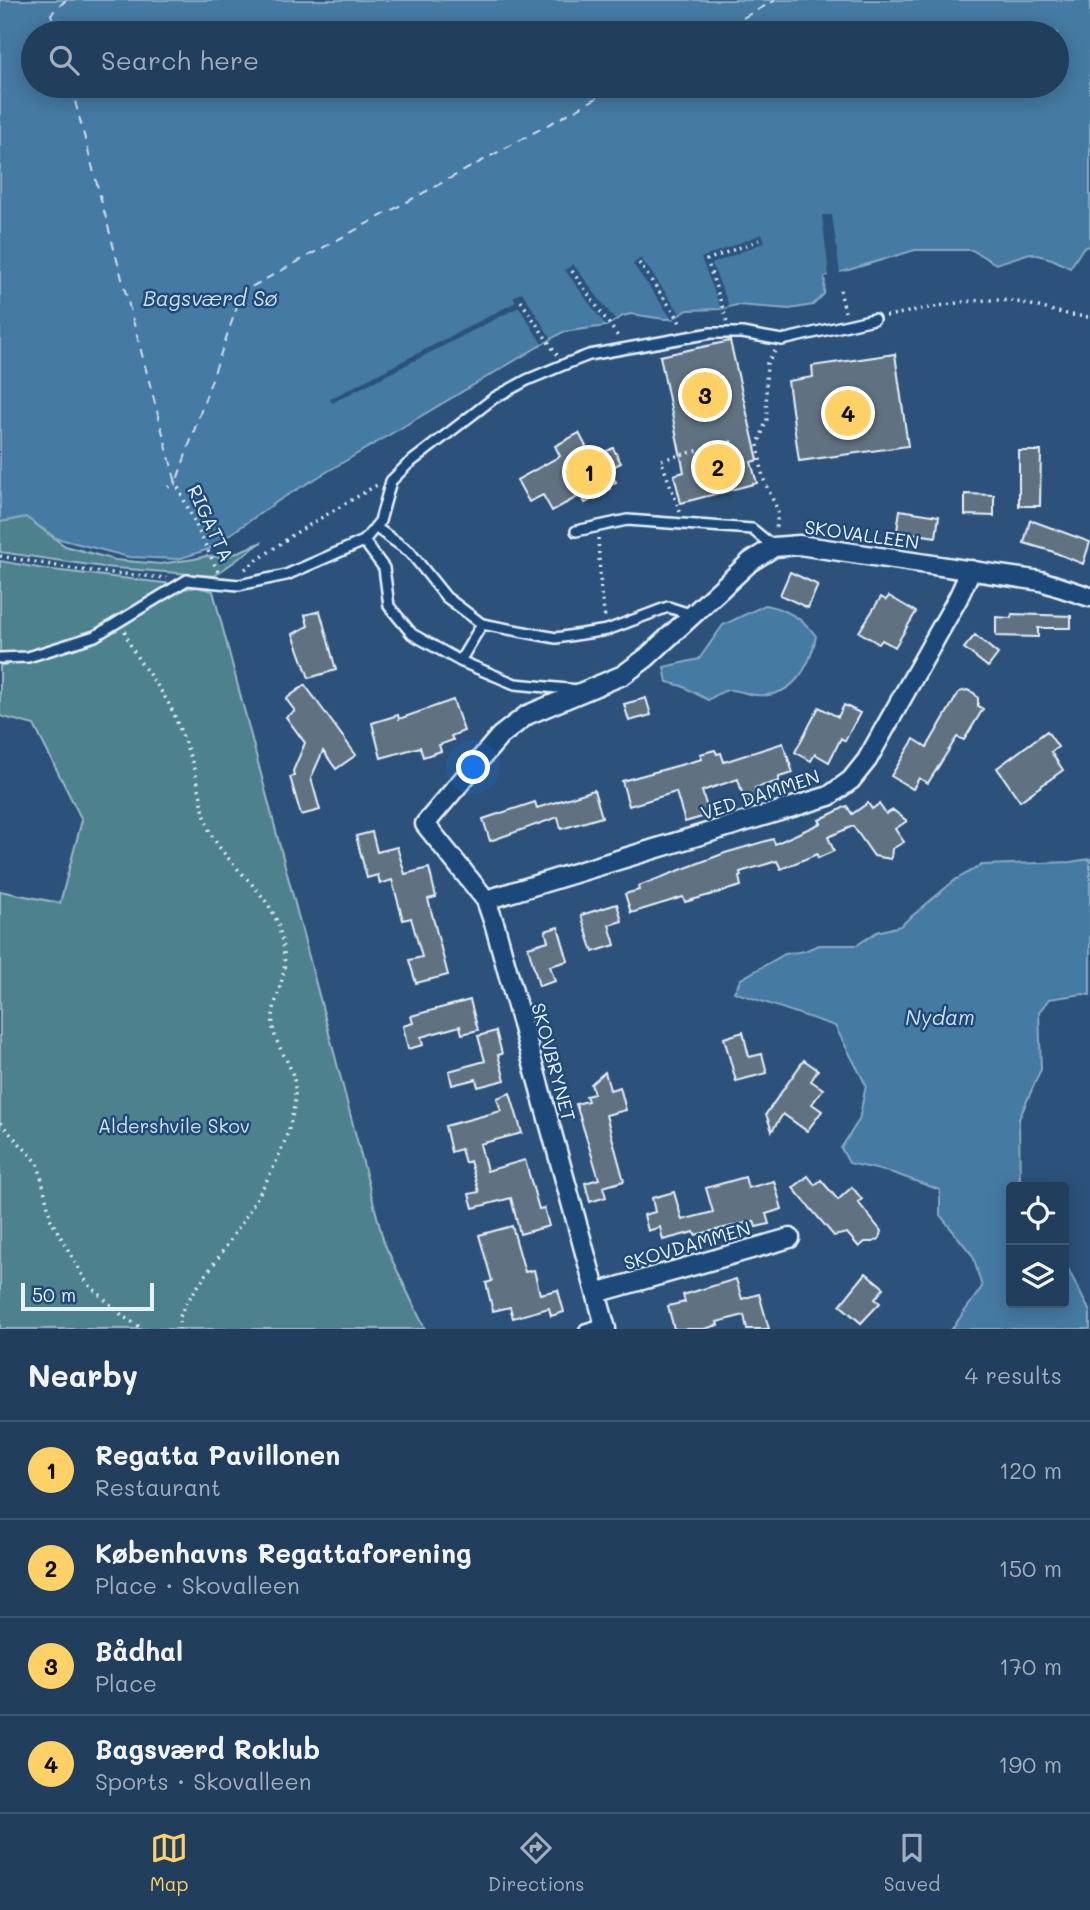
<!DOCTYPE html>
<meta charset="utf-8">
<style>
:root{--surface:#213e5c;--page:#294562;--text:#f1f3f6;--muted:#a2aebb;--line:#3e5772;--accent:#ffd166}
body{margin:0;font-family:Mali,sans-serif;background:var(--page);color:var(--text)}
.controls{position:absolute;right:21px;bottom:21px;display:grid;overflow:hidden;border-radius:7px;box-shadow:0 4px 18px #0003}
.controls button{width:63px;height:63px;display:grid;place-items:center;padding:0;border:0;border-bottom:2px solid var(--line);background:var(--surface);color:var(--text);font:35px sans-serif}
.scale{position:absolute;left:21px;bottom:18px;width:133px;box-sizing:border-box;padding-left:7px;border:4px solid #e8f1f8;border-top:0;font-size:19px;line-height:24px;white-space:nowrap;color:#e8f1f8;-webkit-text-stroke:5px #1f4a7a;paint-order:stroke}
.you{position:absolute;left:474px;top:768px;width:24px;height:24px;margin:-18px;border:5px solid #fff;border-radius:50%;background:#1a73e8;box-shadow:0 0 0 10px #1a73e833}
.badge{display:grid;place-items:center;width:46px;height:46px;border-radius:50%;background:var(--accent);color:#111;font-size:23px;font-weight:700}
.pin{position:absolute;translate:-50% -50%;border:4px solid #fff;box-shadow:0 2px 7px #0006}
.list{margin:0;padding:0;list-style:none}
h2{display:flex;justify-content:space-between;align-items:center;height:91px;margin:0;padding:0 28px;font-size:30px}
h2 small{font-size:23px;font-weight:400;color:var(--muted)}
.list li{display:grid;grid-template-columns:46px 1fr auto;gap:21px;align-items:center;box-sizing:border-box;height:98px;padding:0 28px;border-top:2px solid var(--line)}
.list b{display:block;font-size:26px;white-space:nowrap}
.list p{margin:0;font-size:23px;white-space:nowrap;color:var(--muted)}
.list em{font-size:23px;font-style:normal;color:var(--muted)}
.icon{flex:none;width:38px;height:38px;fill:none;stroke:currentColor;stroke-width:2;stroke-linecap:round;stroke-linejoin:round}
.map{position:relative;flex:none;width:1090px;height:1329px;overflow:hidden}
.search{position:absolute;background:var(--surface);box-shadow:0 4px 18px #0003;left:21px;right:21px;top:21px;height:77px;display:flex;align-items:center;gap:18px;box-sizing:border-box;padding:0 24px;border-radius:38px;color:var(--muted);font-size:26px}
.sheet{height:483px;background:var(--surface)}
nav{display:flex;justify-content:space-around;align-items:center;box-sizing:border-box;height:98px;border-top:2px solid var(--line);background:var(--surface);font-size:19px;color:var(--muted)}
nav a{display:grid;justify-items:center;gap:4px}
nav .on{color:var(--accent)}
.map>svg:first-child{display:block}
.green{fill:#4e818e;stroke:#9bb9c3;stroke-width:2}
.water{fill:#457aa2;stroke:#86aac4;stroke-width:2;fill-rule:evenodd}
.pier{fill:#2c527b}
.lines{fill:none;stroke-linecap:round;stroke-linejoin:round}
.ferry{stroke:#d0dfeb;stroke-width:2;stroke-dasharray:9 7;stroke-linecap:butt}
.building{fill:#607281;stroke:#e8f1f8;stroke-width:2}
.lane-casing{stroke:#e8f1f8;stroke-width:14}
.street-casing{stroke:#e8f1f8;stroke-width:23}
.path{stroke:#e8f1f8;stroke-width:3.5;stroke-dasharray:2 5;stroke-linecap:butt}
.lane{stroke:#1f4a7a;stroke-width:9}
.street{stroke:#1f4a7a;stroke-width:18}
.labels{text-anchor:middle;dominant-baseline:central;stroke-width:5;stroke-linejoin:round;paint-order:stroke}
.street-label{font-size:19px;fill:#e8f1f8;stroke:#1f4a7a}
.park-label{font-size:19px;fill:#d1e0e8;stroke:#1f4a7a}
.water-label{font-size:21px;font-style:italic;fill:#d0dfeb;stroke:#1f4a7a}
</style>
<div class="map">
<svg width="1090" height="1329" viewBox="0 0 1090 1329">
<rect width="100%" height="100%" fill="#2c527b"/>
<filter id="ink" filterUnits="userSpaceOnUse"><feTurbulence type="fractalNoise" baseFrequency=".0143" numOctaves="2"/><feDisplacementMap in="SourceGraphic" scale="14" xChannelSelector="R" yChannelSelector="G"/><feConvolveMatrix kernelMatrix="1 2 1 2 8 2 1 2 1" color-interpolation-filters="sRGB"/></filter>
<g filter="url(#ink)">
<path class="green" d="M26,517L65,546L115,560L160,564L194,559L206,556L220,557L231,555L262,542L214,576L103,567L0,552V522Z
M0,561L44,569L172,584L93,632L25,652L0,653Z
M198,587L213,591L384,1243L425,1329H0V891L60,903L82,820L34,725L0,716V666L90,643L183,589Z"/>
<path class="water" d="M0,0H1090V246L1083,248L1070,268L1052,259L1030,253L996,264L972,250H915L825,277L824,294L813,305L789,309L737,305L721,309L688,310L672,319H664L631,314L623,316L606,326L563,332L281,499L209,549L178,559L129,557L56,538L26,517L0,522ZM33,33H1057V86H33Z
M765,605C786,609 803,618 816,636C810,668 792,699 755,695C747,694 736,689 728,690C721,691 714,697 708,700L682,686L667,682L664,667L699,659L723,625Z
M1090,859V995L1083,994L1049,999L1039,1012L1041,1069L1019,1119L1020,1187H1011V1303H1064V1261L1090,1312V1329H952L982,1287L973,1256L940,1215V1190L893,1173L849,1163L841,1148L859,1120L866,1085L835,1026L734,992L741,979L785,954L805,951L818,945H857L877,932L900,926L955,880L982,865L1070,862Z"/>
<path class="pier" d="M822,215H832L840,273L849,271L850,275L828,280V289L825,277L829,276Z
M762,234L765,242L712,264L729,306L721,309L701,258Z
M641,258L680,313L672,319L633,264Z
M573,264L615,320L606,326L565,270Z
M522,292L551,338L542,344L519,307L332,403L330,399L516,302L513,297Z"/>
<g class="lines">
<path class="ferry" d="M57,33L51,14L66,0
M715,33L776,0
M71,86L176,483L242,292L619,86"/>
</g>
<path class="building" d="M730,341L758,460L751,462L757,483L681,503L674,475L684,472L660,356Z
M895,354L908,446L799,461L788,381L813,377L812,366Z
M579,433L592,458L613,448L621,463L608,469L616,482L608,486L610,489L585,503L581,495L552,511L543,495L529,502L517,480L560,456L555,446Z
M1019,451H1041L1040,506H1019Z
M965,494L994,495V516L965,515Z
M900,510L939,516L936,537L897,531Z
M1030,520L1090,542L1083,564L1051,551L1024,543Z
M790,572L818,585L808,608L780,595Z
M889,596L916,612L895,647L882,640L879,644L859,632L881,597L886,600Z
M320,611L336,670L309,678L293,634L308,626L305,615Z
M1012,614L1071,616V628H1038V637L996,636V617L1011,618Z
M975,635L998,654L988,667L964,648Z
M305,685L356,755L336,769L323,751L311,778L320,810L301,815L290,777L294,776L293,771L305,743L286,717L295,711L286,699Z
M967,690L974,693L978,698V706L983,709L964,740L957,737L928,783L919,778L913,789L891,776L914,739L927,747L959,692Z
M646,698L651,715L629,721L624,704Z
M453,700L464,731L451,736L453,740L439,745L441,751L423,757L420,747L381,758L372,723L398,715L399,719Z
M844,705L860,713L845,741L841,738L829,762L815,754L811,761L795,752L819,707L838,717Z
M1047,731L1058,747L1051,752L1063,770L1020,801L997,768Z
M783,743L793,773L779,777V781L755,788L758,799L745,803L738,779L702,791L709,815L685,822L676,792L629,806L622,781L702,759L700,754L715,750L717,754L721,753L724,762Z
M594,790L602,817L561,829L558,817L490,841L483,819L535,802L537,808Z
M868,803L872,809L879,804L886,814L893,810L907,821L895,829L904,842L892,849L891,859L874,856L853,826L828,837L834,851L818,858L817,854L781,869L777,861L740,872L741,876L739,877L741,886L685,902L683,897L631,913L625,894L639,890L638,886L725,853L773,839L775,844L821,823L819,820L847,806L852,814Z
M372,832L377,852L397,847L405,874L429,868L436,897L428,899L448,975L416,983L409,960L422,957L411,918L403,920L392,880L380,884L378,875L367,878L356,836Z
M617,904L622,921L609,925L615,945L593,952L581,915Z
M558,927L568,961L550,966L555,981L539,986L528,947L548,941L545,931Z
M470,1000L478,1030L462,1034L460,1026L421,1037L423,1045L408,1049L403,1026L413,1023L411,1016Z
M496,1031L502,1054L498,1055L505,1080L478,1087L476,1079L452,1085L449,1071L485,1061L478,1036Z
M743,1032L749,1057L762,1054L767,1073L736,1081L724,1038Z
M804,1060L818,1070L811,1081L823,1089L812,1104L822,1111L807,1131L783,1114L772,1131L766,1114Z
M605,1072L610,1090L620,1087L626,1110L606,1115L624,1181L603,1187L606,1197L590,1202L585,1183L599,1179L576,1104L588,1101L586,1096L594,1094L591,1084Z
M510,1093L522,1133L480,1144L487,1171L525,1160L539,1209L544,1208L549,1226L520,1234L511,1198L473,1208L469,1194L479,1192L470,1161L465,1163L461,1149L451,1152L445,1126L501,1111L497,1098Z
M808,1176L815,1185L821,1180L838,1200L852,1187L862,1199L858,1202L881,1231L879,1239L873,1242H865L859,1247L847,1233L834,1236L793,1188Z
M745,1177L748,1188L774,1181L782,1209L766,1214L769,1224L756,1227L754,1221L695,1235L694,1232L663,1240L660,1227L648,1231L644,1215L655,1212L652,1198L674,1192L682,1220L713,1212L706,1188Z
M512,1226L525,1272L534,1270L540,1294L558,1290L564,1312L551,1316L549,1308L513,1318L510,1307L493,1311L486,1283L492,1281L479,1235Z
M866,1273L884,1288L875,1299L880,1303L861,1323L840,1305Z
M736,1279L742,1299L759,1294L769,1329H747L744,1315L717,1322L718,1325L704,1329H674L668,1306L685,1302L683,1295Z"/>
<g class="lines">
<defs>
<path id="lane" d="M375,527L410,552L446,597L482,624L556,638L607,630L668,607L693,615
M576,531L627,520L752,529L774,547
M364,541L384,568L389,606L412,634L460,661L515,684L578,690
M0,658L28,657L95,636L187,580L239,585L286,575L364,541L380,521L391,481L407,465L494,398L527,380L563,365L589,355L711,333H742L782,340L874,319
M460,661L482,624
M585,1329L605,1323"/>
<path id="street" d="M486,900L829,796L851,780L867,760L958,598L971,570
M596,1293L790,1238
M606,1329L495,926L486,900L425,824L500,736L527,715L623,675L646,658L750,562L774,547L799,545L1041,581L1090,597"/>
</defs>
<use href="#lane" class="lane-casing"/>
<use href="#street" class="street-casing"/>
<path class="path" d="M639,263L676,315L681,325
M572,271L619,338
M840,290L845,312
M521,301L557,355
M886,316C923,310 962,299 999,300C1030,301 1059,316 1090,317
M727,321L707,260L759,240
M775,351L767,363L766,384L767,419L758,445L763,478L778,511L776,531
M168,487L176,483L218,572
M680,512L661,460L731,442L732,444
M598,538L601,593L605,618
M0,556L80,570L167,578
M245,569L294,534L377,485
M125,631C135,664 162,684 175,717C184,740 194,764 199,788C203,805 204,823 214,839C231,868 271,895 279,928C282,940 286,958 284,970C281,989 271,1007 273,1027C276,1049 294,1065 295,1087C298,1155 222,1251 184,1306L179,1319V1329
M0,1123L38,1163L51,1220L87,1283L124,1317L143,1329"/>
<use href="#lane" class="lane"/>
<use href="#street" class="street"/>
</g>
</g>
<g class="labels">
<g class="street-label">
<text transform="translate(211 523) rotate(65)">RIGATTA</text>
<text transform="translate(862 534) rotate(8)">SKOVALLEEN</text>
<text transform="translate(760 794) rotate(-18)">VED DAMMEN</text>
<text transform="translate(554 1062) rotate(75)">SKOVBRYNET</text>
<text transform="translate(687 1245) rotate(-16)">SKOVDAMMEN</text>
</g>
<g class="park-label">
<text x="174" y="1125">Aldershvile Skov</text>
</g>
<g class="water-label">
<text x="210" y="297">Bagsværd Sø</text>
<text x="940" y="1016">Nydam</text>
</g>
</g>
</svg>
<div class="controls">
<button><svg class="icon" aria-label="locate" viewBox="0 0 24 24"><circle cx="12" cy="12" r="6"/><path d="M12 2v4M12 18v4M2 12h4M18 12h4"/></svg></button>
<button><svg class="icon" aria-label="layers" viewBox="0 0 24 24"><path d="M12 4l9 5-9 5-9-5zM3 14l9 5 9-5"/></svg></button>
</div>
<div class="scale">50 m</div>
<div class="you"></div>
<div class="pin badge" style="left:589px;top:472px">1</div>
<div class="pin badge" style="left:718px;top:467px">2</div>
<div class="pin badge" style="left:705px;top:395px">3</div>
<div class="pin badge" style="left:848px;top:413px">4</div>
<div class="search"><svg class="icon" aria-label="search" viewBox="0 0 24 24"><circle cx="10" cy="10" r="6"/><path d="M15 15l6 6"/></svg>Search here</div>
</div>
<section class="sheet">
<h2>Nearby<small>4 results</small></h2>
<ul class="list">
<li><span class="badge">1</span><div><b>Regatta Pavillonen</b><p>Restaurant</p></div><em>120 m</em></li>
<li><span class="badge">2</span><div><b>Københavns Regattaforening</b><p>Place · Skovalleen</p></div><em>150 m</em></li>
<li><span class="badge">3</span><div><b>Bådhal</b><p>Place</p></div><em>170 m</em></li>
<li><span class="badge">4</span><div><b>Bagsværd Roklub</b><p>Sports · Skovalleen</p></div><em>190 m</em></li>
</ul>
</section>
<nav>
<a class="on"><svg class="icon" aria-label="map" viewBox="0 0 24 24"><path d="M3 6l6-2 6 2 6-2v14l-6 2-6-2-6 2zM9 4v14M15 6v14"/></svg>Map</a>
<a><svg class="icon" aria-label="directions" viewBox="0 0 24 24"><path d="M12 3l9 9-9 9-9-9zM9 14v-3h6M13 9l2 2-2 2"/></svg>Directions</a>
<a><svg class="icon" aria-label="saved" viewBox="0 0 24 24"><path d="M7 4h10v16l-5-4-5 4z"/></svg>Saved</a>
</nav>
